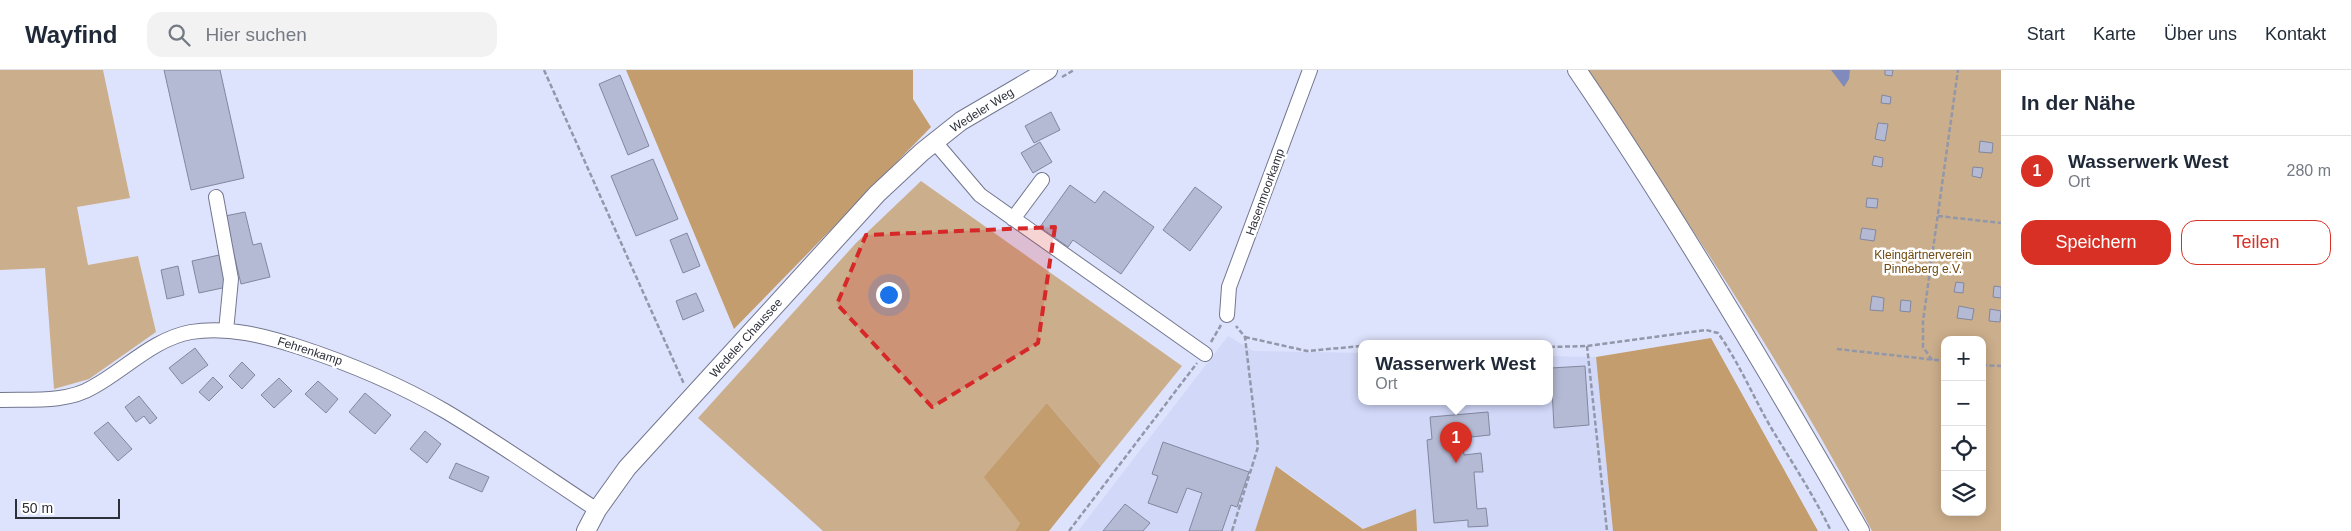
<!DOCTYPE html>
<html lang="de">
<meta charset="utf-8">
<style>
:root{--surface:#fff;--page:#f2f2f3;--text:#1f2937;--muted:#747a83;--line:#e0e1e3;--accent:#d93025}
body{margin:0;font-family:Helvetica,sans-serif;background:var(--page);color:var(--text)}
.controls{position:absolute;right:15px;bottom:15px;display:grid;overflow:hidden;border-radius:10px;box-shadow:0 2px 12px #0003}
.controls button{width:45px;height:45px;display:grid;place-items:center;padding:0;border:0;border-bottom:1px solid var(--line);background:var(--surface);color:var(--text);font:25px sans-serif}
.scale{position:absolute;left:15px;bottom:12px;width:105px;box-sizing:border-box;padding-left:5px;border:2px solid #2d2f39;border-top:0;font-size:14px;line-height:18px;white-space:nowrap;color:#2d2f39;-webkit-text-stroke:4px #fff;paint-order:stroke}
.you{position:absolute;left:888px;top:224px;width:18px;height:18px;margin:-12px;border:4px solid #fff;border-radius:50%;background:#1a73e8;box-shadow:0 0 0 8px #1a73e833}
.badge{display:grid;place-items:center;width:32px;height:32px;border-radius:50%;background:var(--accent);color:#fff;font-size:16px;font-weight:700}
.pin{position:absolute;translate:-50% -41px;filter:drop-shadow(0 1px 2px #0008)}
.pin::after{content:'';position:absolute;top:26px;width:18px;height:15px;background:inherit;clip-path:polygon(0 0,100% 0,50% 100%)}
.popup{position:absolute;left:1358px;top:270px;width:195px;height:65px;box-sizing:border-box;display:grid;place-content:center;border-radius:10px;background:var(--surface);filter:drop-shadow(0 1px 4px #0005);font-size:16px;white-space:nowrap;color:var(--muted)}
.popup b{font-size:19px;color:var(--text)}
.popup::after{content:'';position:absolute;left:50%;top:100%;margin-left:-10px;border:10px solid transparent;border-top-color:var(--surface)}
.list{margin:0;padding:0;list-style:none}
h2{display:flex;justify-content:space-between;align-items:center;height:65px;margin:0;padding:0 20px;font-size:21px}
h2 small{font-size:16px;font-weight:400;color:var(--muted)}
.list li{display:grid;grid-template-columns:32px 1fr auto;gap:15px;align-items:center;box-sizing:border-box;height:70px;padding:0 20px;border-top:1px solid var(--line)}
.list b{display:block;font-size:19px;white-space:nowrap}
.list p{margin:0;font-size:16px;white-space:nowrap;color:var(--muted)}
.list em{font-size:16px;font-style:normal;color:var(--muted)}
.actions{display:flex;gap:10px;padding:15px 20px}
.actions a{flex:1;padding:11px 0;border:1px solid var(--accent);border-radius:15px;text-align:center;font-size:18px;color:var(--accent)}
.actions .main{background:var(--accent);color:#fff}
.icon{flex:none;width:28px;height:28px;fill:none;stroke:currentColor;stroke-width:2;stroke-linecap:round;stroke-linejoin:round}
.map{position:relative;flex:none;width:2001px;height:461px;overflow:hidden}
header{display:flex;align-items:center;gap:30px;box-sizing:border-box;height:70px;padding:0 25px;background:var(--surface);border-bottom:1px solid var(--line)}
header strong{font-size:24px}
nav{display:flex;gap:28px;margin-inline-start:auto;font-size:18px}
.search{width:350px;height:45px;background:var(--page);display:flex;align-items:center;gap:12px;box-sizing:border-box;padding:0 18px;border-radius:15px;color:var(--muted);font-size:19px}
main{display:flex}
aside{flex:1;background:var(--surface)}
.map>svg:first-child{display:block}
.built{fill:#d1d8f8}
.green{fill:#cbae8b;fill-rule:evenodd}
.forest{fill:#c39d6e}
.water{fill:#818abd}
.building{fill:#b5bad4;stroke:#82879f}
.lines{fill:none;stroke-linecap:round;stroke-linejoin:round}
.minor-casing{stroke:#72768e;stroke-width:16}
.major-casing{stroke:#72768e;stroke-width:20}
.path{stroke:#9397aa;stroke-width:2.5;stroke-dasharray:5 2.5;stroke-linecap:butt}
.minor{stroke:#fff;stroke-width:14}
.major{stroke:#fff;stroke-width:18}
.marked{fill:#d62828;fill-opacity:0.2;stroke:#d62828;stroke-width:4;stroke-dasharray:10 6;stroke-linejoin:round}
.labels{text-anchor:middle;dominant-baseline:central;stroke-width:5;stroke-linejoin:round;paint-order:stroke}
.street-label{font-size:12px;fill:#2d2f39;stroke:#fff}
.park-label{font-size:12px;fill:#6f4910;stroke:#fff}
</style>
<header>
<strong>Wayfind</strong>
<div class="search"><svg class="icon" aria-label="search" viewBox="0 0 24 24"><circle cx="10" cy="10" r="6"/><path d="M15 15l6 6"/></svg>Hier suchen</div>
<nav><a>Start</a><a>Karte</a><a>Über uns</a><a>Kontakt</a></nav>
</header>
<main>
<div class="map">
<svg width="2001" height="461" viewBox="0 0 2001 461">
<rect width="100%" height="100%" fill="#dee3fd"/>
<path class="built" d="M1228,266L1253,281L1362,283V332H1550V286L1596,287L1613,461H1417L1416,440L1364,459L1277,396L1255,461H1078Z"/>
<path class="green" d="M0,0H103L130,128L77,137L88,195L138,186L156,262L89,309L54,319L45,198L0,200Z
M1585,0H2001V461H1872C1789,303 1687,148 1585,0ZM1945,270H1982V442H1945Z
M921,111L1182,296L1101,396L1047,333L1020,453L1015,461H823L698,348L856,173Z"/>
<path class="forest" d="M626,0H913V29L931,57L734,259Z
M1711,268L1818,461H1613L1596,287Z
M1047,333L1101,396L1049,461H1015L1020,453L984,407Z
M1276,396L1363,459L1416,439L1417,461H1255Z"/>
<path class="water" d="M1831,0H1850L1849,9L1844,17Z"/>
<path class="building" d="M164,0H220L244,108L191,120Z
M1885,0H1893L1892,6L1885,5Z
M620,5L649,76L628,85L599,14Z
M1882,25L1891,27L1890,34L1881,33Z
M1051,42L1060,60L1034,73L1025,56Z
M1878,53L1888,54L1885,71L1875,69Z
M1980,71L1993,73L1992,83L1979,82Z
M1040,72L1052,92L1033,103L1021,83Z
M1874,86L1883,88L1882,97L1872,95Z
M653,89L678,149L636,166L611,106Z
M1973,97L1983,98L1981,108L1972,106Z
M1070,115L1095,133L1104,121L1154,157L1121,204L1073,170L1068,177L1040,157Z
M1195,117L1222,137L1190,181L1163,160Z
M1867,128L1878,129L1877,138L1866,137Z
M245,142L253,175L261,173L270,207L241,214L225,146Z
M1862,158L1876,160L1874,171L1860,169Z
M687,163L700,196L683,203L670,170Z
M219,185L227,217L199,223L192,191Z
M178,196L184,225L167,229L161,200Z
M1956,212L1964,213L1963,223L1954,222Z
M1994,216L2001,217V228L1993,227Z
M696,223L704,241L683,250L676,231Z
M1872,226L1884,228L1883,241L1870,240Z
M1901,230L1911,231L1910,242L1900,241Z
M1959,236L1974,239L1972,250L1957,248Z
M1990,239L2001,241L2000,252L1989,251Z
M195,278L208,295L182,314L169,298Z
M242,292L255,305L242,319L229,306Z
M1585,296L1589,355L1554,358L1551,298Z
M213,307L223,317L209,331L199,322Z
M279,308L292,321L274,338L261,325Z
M318,311L338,329L326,343L305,324Z
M365,323L391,345L375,364L349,342Z
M139,326L157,348L150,354L144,346L136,352L125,337Z
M1488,342L1490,365L1462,368L1464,385L1481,383L1483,402H1474L1477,439L1486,438L1488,456L1468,457V450L1434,453L1427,370L1432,369L1430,347Z
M108,352L132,379L118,391L94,363Z
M425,361L441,374L427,393L410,379Z
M1163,372L1249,402L1237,437L1231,435L1222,461H1189L1202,423L1187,418L1177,443L1148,433L1158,406L1152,404Z
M456,393L489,407L482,422L449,408Z
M1125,434L1150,453L1143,461H1103Z"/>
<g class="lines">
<defs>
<path id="minor" d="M934,71L980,125L1205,284
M216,127L231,209L226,261
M1013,149L1042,110
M1227,245L1229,217L1310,0
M0,330C30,329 67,333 93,317C126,299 153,269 191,262C228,256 265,266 299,277C348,293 400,315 445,341C497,372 547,407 597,440"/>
<path id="major" d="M1577,0C1678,149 1770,305 1860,461
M586,461L597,440L627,398L877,124L922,82L961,51L1048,0"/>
</defs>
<use href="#minor" class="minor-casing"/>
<use href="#major" class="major-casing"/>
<path class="path" d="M544,0L684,314
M1062,7L1074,0
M1938,146L2001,153
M1245,267L1307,281L1362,276
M1211,272L1221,255
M1381,274H1411
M1587,276L1607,461
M1550,277L1587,276L1706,260L1718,263C1740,294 1754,329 1773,361C1793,394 1814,426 1831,461
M1837,279L1945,291
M1932,290L1923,277V251L1958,0
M1982,295L2001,296
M1069,461L1197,293
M1232,461L1258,377L1245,267L1236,256"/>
<use href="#minor" class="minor"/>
<use href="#major" class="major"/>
</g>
<path class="marked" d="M1055,157L1038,273L932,337L837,234L866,165Z"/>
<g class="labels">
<g class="street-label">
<text transform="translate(982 40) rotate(-32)">Wedeler Weg</text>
<text transform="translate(1265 122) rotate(-70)">Hasenmoorkamp</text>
<text transform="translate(746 268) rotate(-48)">Wedeler Chaussee</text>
<text transform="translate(310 281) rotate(18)">Fehrenkamp</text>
</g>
<g class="park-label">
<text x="1923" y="185">Kleingärtnerverein<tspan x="1923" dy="14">Pinneberg e.V.</tspan></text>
</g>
</g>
</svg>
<div class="controls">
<button>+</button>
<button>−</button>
<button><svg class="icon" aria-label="locate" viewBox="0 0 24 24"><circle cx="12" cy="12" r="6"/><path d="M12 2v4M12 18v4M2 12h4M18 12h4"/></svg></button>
<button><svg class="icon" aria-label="layers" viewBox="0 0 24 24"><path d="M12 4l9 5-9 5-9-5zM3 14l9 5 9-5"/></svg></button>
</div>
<div class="scale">50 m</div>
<div class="you"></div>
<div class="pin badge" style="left:1456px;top:393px">1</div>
<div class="popup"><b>Wasserwerk West</b>Ort</div>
</div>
<aside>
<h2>In der Nähe<small></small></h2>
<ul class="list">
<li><span class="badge">1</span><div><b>Wasserwerk West</b><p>Ort</p></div><em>280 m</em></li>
</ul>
<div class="actions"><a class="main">Speichern</a><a>Teilen</a></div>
</aside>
</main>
